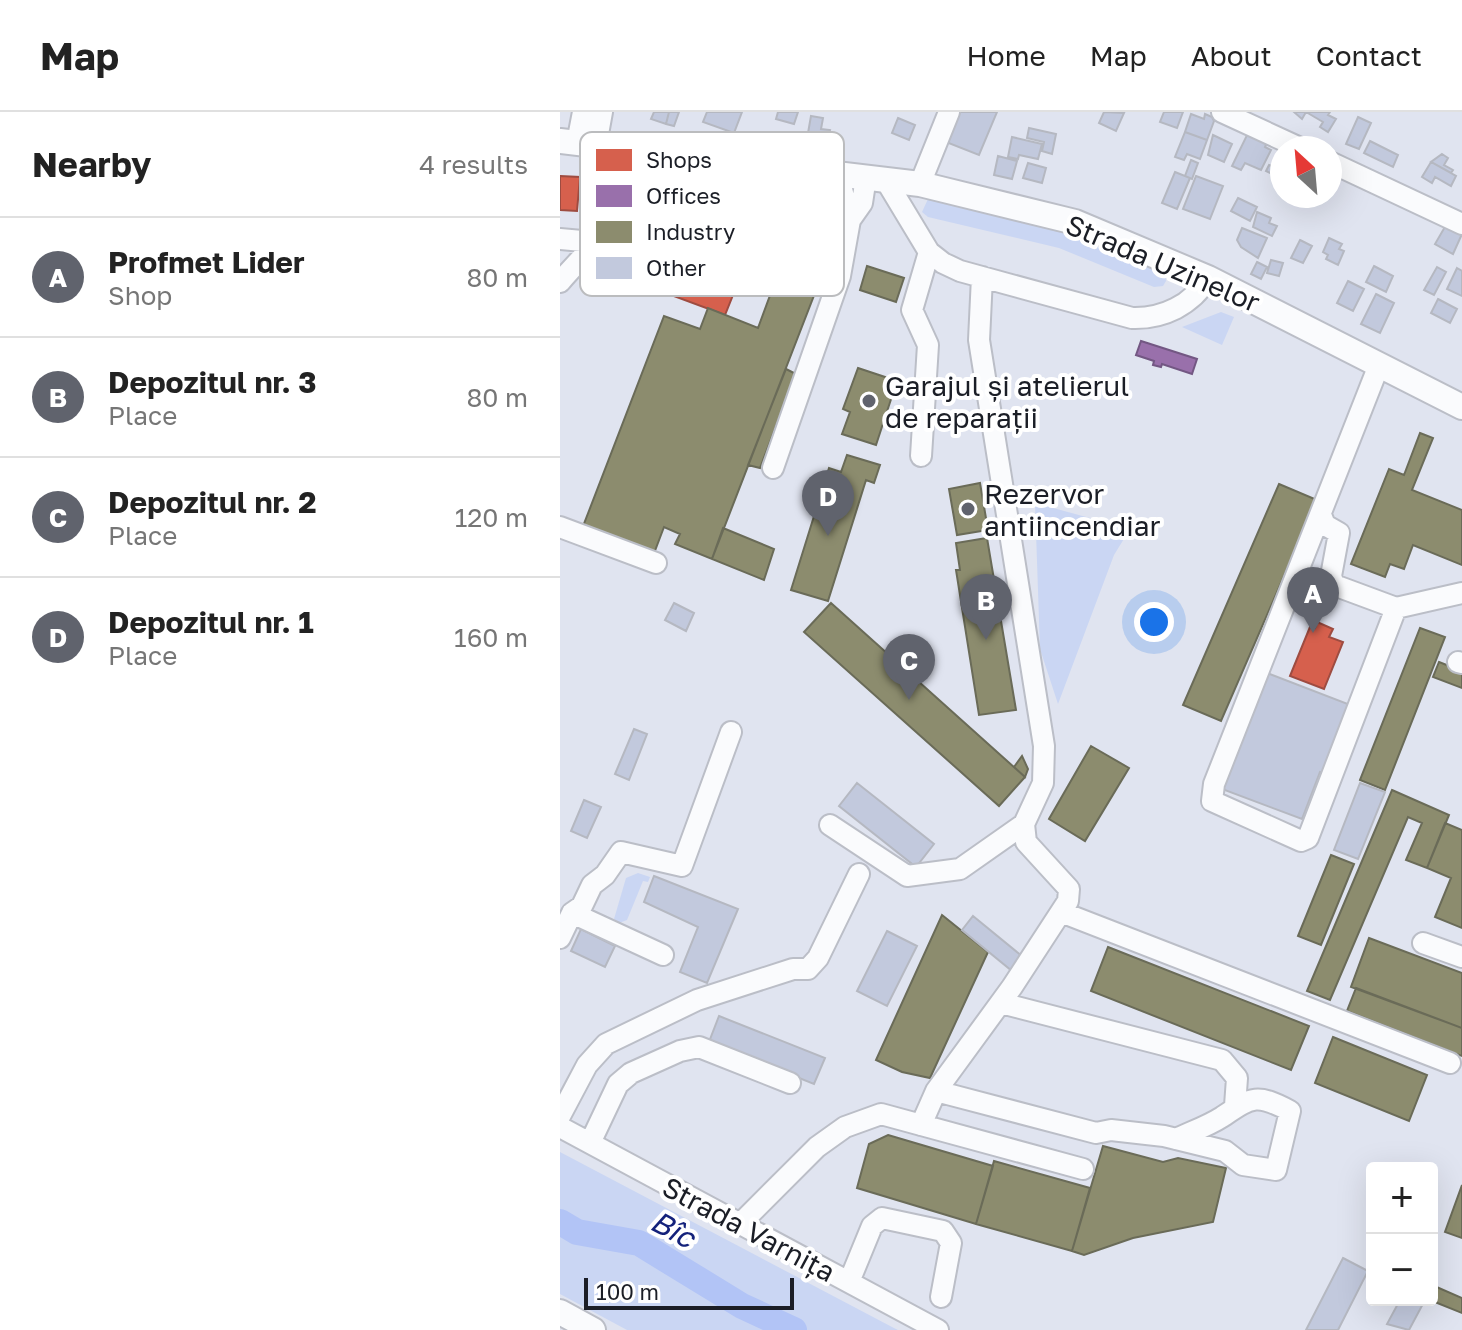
<!DOCTYPE html>
<meta charset="utf-8">
<style>
:root{--surface:#fff;--page:#f6f6f6;--text:#222;--muted:#767676;--line:#e0e0e0;--accent:#60636d}
body{margin:0;font-family:"Golos Text",sans-serif;background:var(--page);color:var(--text)}
.controls{position:absolute;right:24px;bottom:24px;display:grid;overflow:hidden;border-radius:8px;box-shadow:0 8px 32px #0002}
.controls button{width:72px;height:72px;display:grid;place-items:center;padding:0;border:0;border-bottom:2px solid var(--line);background:var(--surface);color:var(--text);font:40px sans-serif}
.compass{position:absolute;left:710px;top:24px;width:72px;height:72px;border-radius:50%;background:var(--surface);box-shadow:0 8px 32px #0002;rotate:334deg}
.scale{position:absolute;left:24px;bottom:20px;width:210px;box-sizing:border-box;padding-left:8px;border:4px solid #1b1e26;border-top:0;font-size:22px;line-height:28px;white-space:nowrap;color:#1b1e26;-webkit-text-stroke:6px #fff;paint-order:stroke}
.you{position:absolute;left:594px;top:510px;width:28px;height:28px;margin:-20px;border:6px solid #fff;border-radius:50%;background:#1a73e8;box-shadow:0 0 0 12px #1a73e833}
.badge{display:grid;place-items:center;width:52px;height:52px;border-radius:50%;background:var(--accent);color:#fff;font-size:26px;font-weight:700}
.pin{position:absolute;translate:-50% -66px;filter:drop-shadow(0 2px 4px #0008)}
.pin::after{content:'';position:absolute;top:42px;width:28px;height:24px;background:inherit;clip-path:polygon(0 0,100% 0,50% 100%)}
.list{margin:0;padding:0;list-style:none}
h2{display:flex;justify-content:space-between;align-items:center;height:104px;margin:0;padding:0 32px;font-size:34px}
h2 small{font-size:26px;font-weight:400;color:var(--muted)}
.list li{display:grid;grid-template-columns:52px 1fr auto;gap:24px;align-items:center;box-sizing:border-box;height:120px;padding:0 32px;border-top:2px solid var(--line)}
.list b{display:block;font-size:30px;white-space:nowrap}
.list p{margin:0;font-size:26px;white-space:nowrap;color:var(--muted)}
.list em{font-size:26px;font-style:normal;color:var(--muted)}
.map{position:relative;flex:none;width:902px;height:1218px;overflow:hidden}
header{display:flex;align-items:center;gap:48px;box-sizing:border-box;height:112px;padding:0 40px;background:var(--surface);border-bottom:2px solid var(--line)}
header strong{font-size:38px}
nav{display:flex;gap:44px;margin-inline-start:auto;font-size:28px}
main{display:flex}
aside{flex:1;background:var(--surface)}
.map>svg:first-child{display:block}
.green{fill:#cad6f3}
.shops{fill:#d6604d;stroke:#9e4c41;stroke-width:2}
.offices{fill:#9970ab;stroke:#735783;stroke-width:2}
.industry{fill:#8c8c6e;stroke:#6a6b58;stroke-width:2}
.lines{fill:none;stroke-linecap:round;stroke-linejoin:round}
.river{stroke:#b2c4f6;stroke-width:26}
.building{fill:#c2c9dd;stroke:#b5b8c1;stroke-width:2}
.minor-casing{stroke:#bbbec7;stroke-width:24}
.major-casing{stroke:#bbbec7;stroke-width:28}
.minor{stroke:#fafbfd;stroke-width:20}
.major{stroke:#fafbfd;stroke-width:24}
.poi-dot{fill:#60636d;stroke:#fff;stroke-width:3}
.labels{text-anchor:middle;dominant-baseline:central;stroke-width:8;stroke-linejoin:round;paint-order:stroke}
.street-label{font-size:28px;fill:#1b1e26;stroke:#fff}
.poi-label{font-size:28px;fill:#1b1e26;stroke:#fff;text-anchor:start}
.water-label{font-size:30px;font-style:italic;fill:#14227b;stroke:#fff}
.key{fill:#fff;stroke:#bbbcbe;stroke-width:2}
.key-label{font-size:22px;fill:#1b1e26}
</style>
<header>
<strong>Map</strong>
<nav><a>Home</a><a>Map</a><a>About</a><a>Contact</a></nav>
</header>
<main>
<aside>
<h2>Nearby<small>4 results</small></h2>
<ul class="list">
<li><span class="badge">A</span><div><b>Profmet Lider</b><p>Shop</p></div><em>80 m</em></li>
<li><span class="badge">B</span><div><b>Depozitul nr. 3</b><p>Place</p></div><em>80 m</em></li>
<li><span class="badge">C</span><div><b>Depozitul nr. 2</b><p>Place</p></div><em>120 m</em></li>
<li><span class="badge">D</span><div><b>Depozitul nr. 1</b><p>Place</p></div><em>160 m</em></li>
</ul>
</aside>
<div class="map">
<svg width="902" height="1218" viewBox="0 0 902 1218">
<rect width="100%" height="100%" fill="#e0e4f0"/>
<path class="green" d="M368,87L489,115L605,161L606,169L603,174L594,175L499,136L368,105L362,100Z
M661,200L674,205L662,233L622,215Z
M475,391L570,417L554,443L498,592L480,537Z
M78,761L90,765L88,770L83,769L67,808L59,811L54,807L66,766Z
M0,1040L332,1215L338,1218H67L0,1182Z"/>
<path class="shops" d="M0,64L20,65L17,99L0,98Z
M87,106L187,148L165,203L65,166Z
M757,510L773,517L769,525L783,530L764,577L730,564L750,515L755,516Z"/>
<path class="offices" d="M581,229L637,247L632,262L602,252L601,255L593,253L594,249L576,243Z"/>
<path class="industry" d="M226,140L265,155L152,447L115,432L120,422L104,415L93,444L22,417L104,204L140,217L148,196L198,216Z
M307,154L344,166L336,190L300,178Z
M298,256L337,269L316,333L282,322L290,300L283,297Z
M226,257L236,262L200,356L188,353Z
M860,321L873,326L852,378L902,398V453L853,433L844,457L830,452L825,465L791,452L829,357L844,363Z
M287,343L320,353L314,371L306,368L268,489L231,478L269,356L281,360Z
M420,371L428,418L397,423L389,377Z
M719,372L757,388L661,609L623,593Z
M163,416L214,437L204,468L152,447Z
M427,426L456,598L419,603L396,458H400L396,431Z
M271,491L465,665L439,694L244,520Z
M860,516L885,525L825,678L800,668Z
M879,550L902,559V576L873,565Z
M531,634L569,656L525,729L489,707Z
M462,644L468,657L465,665L454,655Z
M832,678L889,703L867,756L846,748L862,711L848,705L770,888L747,879Z
M885,711L902,718V816L875,805L891,766L867,756Z
M771,743L794,752L761,833L738,824Z
M382,803L428,840L370,966L342,960L316,948Z
M809,826L902,861V916L791,875Z
M548,835L749,914L731,958L531,879Z
M796,876L902,916V944L787,899Z
M773,925L867,963L849,1009L755,971Z
M328,1023L433,1054L416,1112L297,1076L309,1032Z
M543,1034L603,1050L618,1046L666,1056L653,1110L573,1126L524,1143L512,1139Z
M434,1049L530,1076L512,1139L416,1112Z
M902,1073V1126L885,1120Z
M872,1173L902,1186V1201L870,1188Z"/>
<g class="lines">
<path class="river" d="M0,1110L17,1120L79,1131L182,1194L234,1218"/>
</g>
<path class="building" d="M94,0H109L106,12L91,7Z
M109,0H119L114,14L106,12Z
M147,0H182L174,21L143,10Z
M218,0H238L234,12L216,7Z
M399,0H437L419,43L386,30Z
M544,0L564,1L556,19L539,11Z
M604,0H623L617,16L600,10Z
M734,0H770L768,3L776,7L768,20L760,15L763,10L746,0L742,7Z
M631,2L644,7L645,2L652,5L654,9L647,28L625,20Z
M251,4L263,6L261,17L270,18L268,25L248,21Z
M798,5L811,11L799,37L786,32Z
M338,6L355,13L349,28L332,21Z
M469,16L496,22L492,42L482,39L484,30L467,26Z
M689,19L708,28L705,35L711,38L701,58L685,51L681,58L672,54Z
M625,20L647,28L640,47L627,42L624,48L615,45Z
M653,23L672,32L664,50L648,43Z
M452,25L482,32L478,47L459,43L458,47L448,45Z
M810,29L838,43L833,55L804,41Z
M882,42L888,46L884,53L893,58L891,61L871,50Z
M438,44L457,49L452,67L434,63Z
M631,48L638,51L632,67L625,64Z
M871,50L896,64L891,74L875,65L872,71L862,65Z
M468,51L486,56L482,71L463,66Z
M709,53L722,59L721,66L706,59Z
M615,60L630,66L617,97L602,91Z
M636,64L663,74L650,107L623,97Z
M678,86L697,95L690,109L671,99Z
M697,100L711,106L709,111L717,114L712,124L693,115Z
M886,113L902,122L893,142L875,132Z
M682,116L707,126L698,146L681,135L677,128Z
M769,126L782,132L779,137L784,139L778,153L766,147L768,143L763,140Z
M740,128L752,134L743,151L731,146Z
M711,148L723,151L719,164L707,161Z
M697,150L707,155L701,167L691,162Z
M814,154L833,164L826,180L806,170Z
M877,155L886,160L874,183L864,178Z
M897,156L902,159V184L887,177Z
M788,169L804,177L793,199L777,191Z
M816,182L834,191L820,221L801,212Z
M878,187L897,197L890,211L871,201Z
M114,491L134,501L126,519L105,508Z
M707,561L793,594L766,662L760,660L742,707L662,677Z
M74,617L87,622L69,668L55,662Z
M297,671L374,732L356,755L279,694Z
M800,671L825,680L798,747L774,738Z
M24,688L41,695L27,726L11,719Z
M94,764L178,797L147,871L120,860L138,815L84,790Z
M413,804L463,845L452,859L402,818Z
M21,817L55,834L45,855L11,839Z
M327,819L357,834L327,894L297,879Z
M159,904L265,946L254,972L149,930Z
M783,1146L808,1159L778,1218H746Z
M840,1188H865L849,1218L827,1212Z"/>
<g class="lines">
<defs>
<path id="minor" d="M662,0L740,36
M17,31L23,0
M36,33L42,0
M115,42C117,117 141,109 204,128
M770,50L902,112
M278,62L290,108
M325,67L369,140L383,151L400,159L572,206C603,207 632,193 648,166
M360,72L389,0
M50,115L58,36
M0,127L33,130
M0,170C34,130 80,94 87,39
M819,253L654,672L652,689L741,729L748,726L836,496
M361,344L368,233L352,198L369,140
M213,356L280,164L290,108L302,91L306,65
M761,403L765,413L779,421L771,464L774,473L836,496L902,481
M0,415L96,451
M898,550L902,551
M270,713L347,764L400,757L464,712
M501,800L890,951
M12,801L103,843
M0,826L12,801L22,794L32,773L45,763L61,740L122,754L171,620
M863,831L902,845
M441,891L662,948L677,966L675,994
M376,979L536,1021L551,1018L604,1024L665,1039L683,1053L716,1058L730,999C696,981 692,985 662,1005C648,1014 631,1020 616,1027
M0,1004L27,953L46,932L137,888L233,857H248L258,846L299,762
M361,1013L376,979L452,875L508,789L509,777L466,730L464,712L483,671L484,634L419,228L422,165
M0,1015L378,1218
M30,1031L58,972L71,961L120,939L139,935L230,971
M180,1112L257,1035L285,1015L321,1002L523,1057
M289,1170L312,1114L322,1106L383,1119L391,1131L381,1185"/>
<path id="major" d="M0,29L360,72L515,110L648,166L902,295
M0,1200L33,1218"/>
</defs>
<use href="#minor" class="minor-casing"/>
<use href="#major" class="major-casing"/>
<use href="#minor" class="minor"/>
<use href="#major" class="major"/>
</g>
<g class="poi-dot">
<circle cx="309" cy="289" r="8"/>
<circle cx="408" cy="397" r="8"/>
</g>
<g class="labels">
<g class="street-label">
<text transform="translate(603 151) rotate(23)">Strada Uzinelor</text>
<text transform="translate(189 1117) rotate(28)">Strada Varnița</text>
</g>
<g class="poi-label">
<text x="325" y="273">Garajul și atelierul<tspan x="325" dy="32">de reparații</tspan></text>
<text x="424" y="381">Rezervor<tspan x="424" dy="32">antiincendiar</tspan></text>
</g>
<g class="water-label">
<text transform="translate(113 1117) rotate(28)">Bîc</text>
</g>
</g>
<rect x="20" y="20" width="264" height="164" rx="12" class="key"/>
<rect x="36" y="37" width="36" height="22" fill="#d6604d"/>
<rect x="36" y="73" width="36" height="22" fill="#9970ab"/>
<rect x="36" y="109" width="36" height="22" fill="#8c8c6e"/>
<rect x="36" y="145" width="36" height="22" fill="#c2c9dd"/>
<g class="key-label">
<text x="86" y="56">Shops</text>
<text x="86" y="92">Offices</text>
<text x="86" y="128">Industry</text>
<text x="86" y="164">Other</text>
</g>
</svg>
<div class="controls">
<button>+</button>
<button>−</button>
</div>
<svg class="compass" viewBox="-18 -18 36 36"><path d="M0-13l5 13h-10z" fill="#e53935"/><path d="M0 13l5-13h-10z" fill="#767676"/></svg>
<div class="scale">100 m</div>
<div class="you"></div>
<div class="pin badge" style="left:753px;top:521px">A</div>
<div class="pin badge" style="left:426px;top:528px">B</div>
<div class="pin badge" style="left:349px;top:588px">C</div>
<div class="pin badge" style="left:268px;top:424px">D</div>
</div>
</main>
